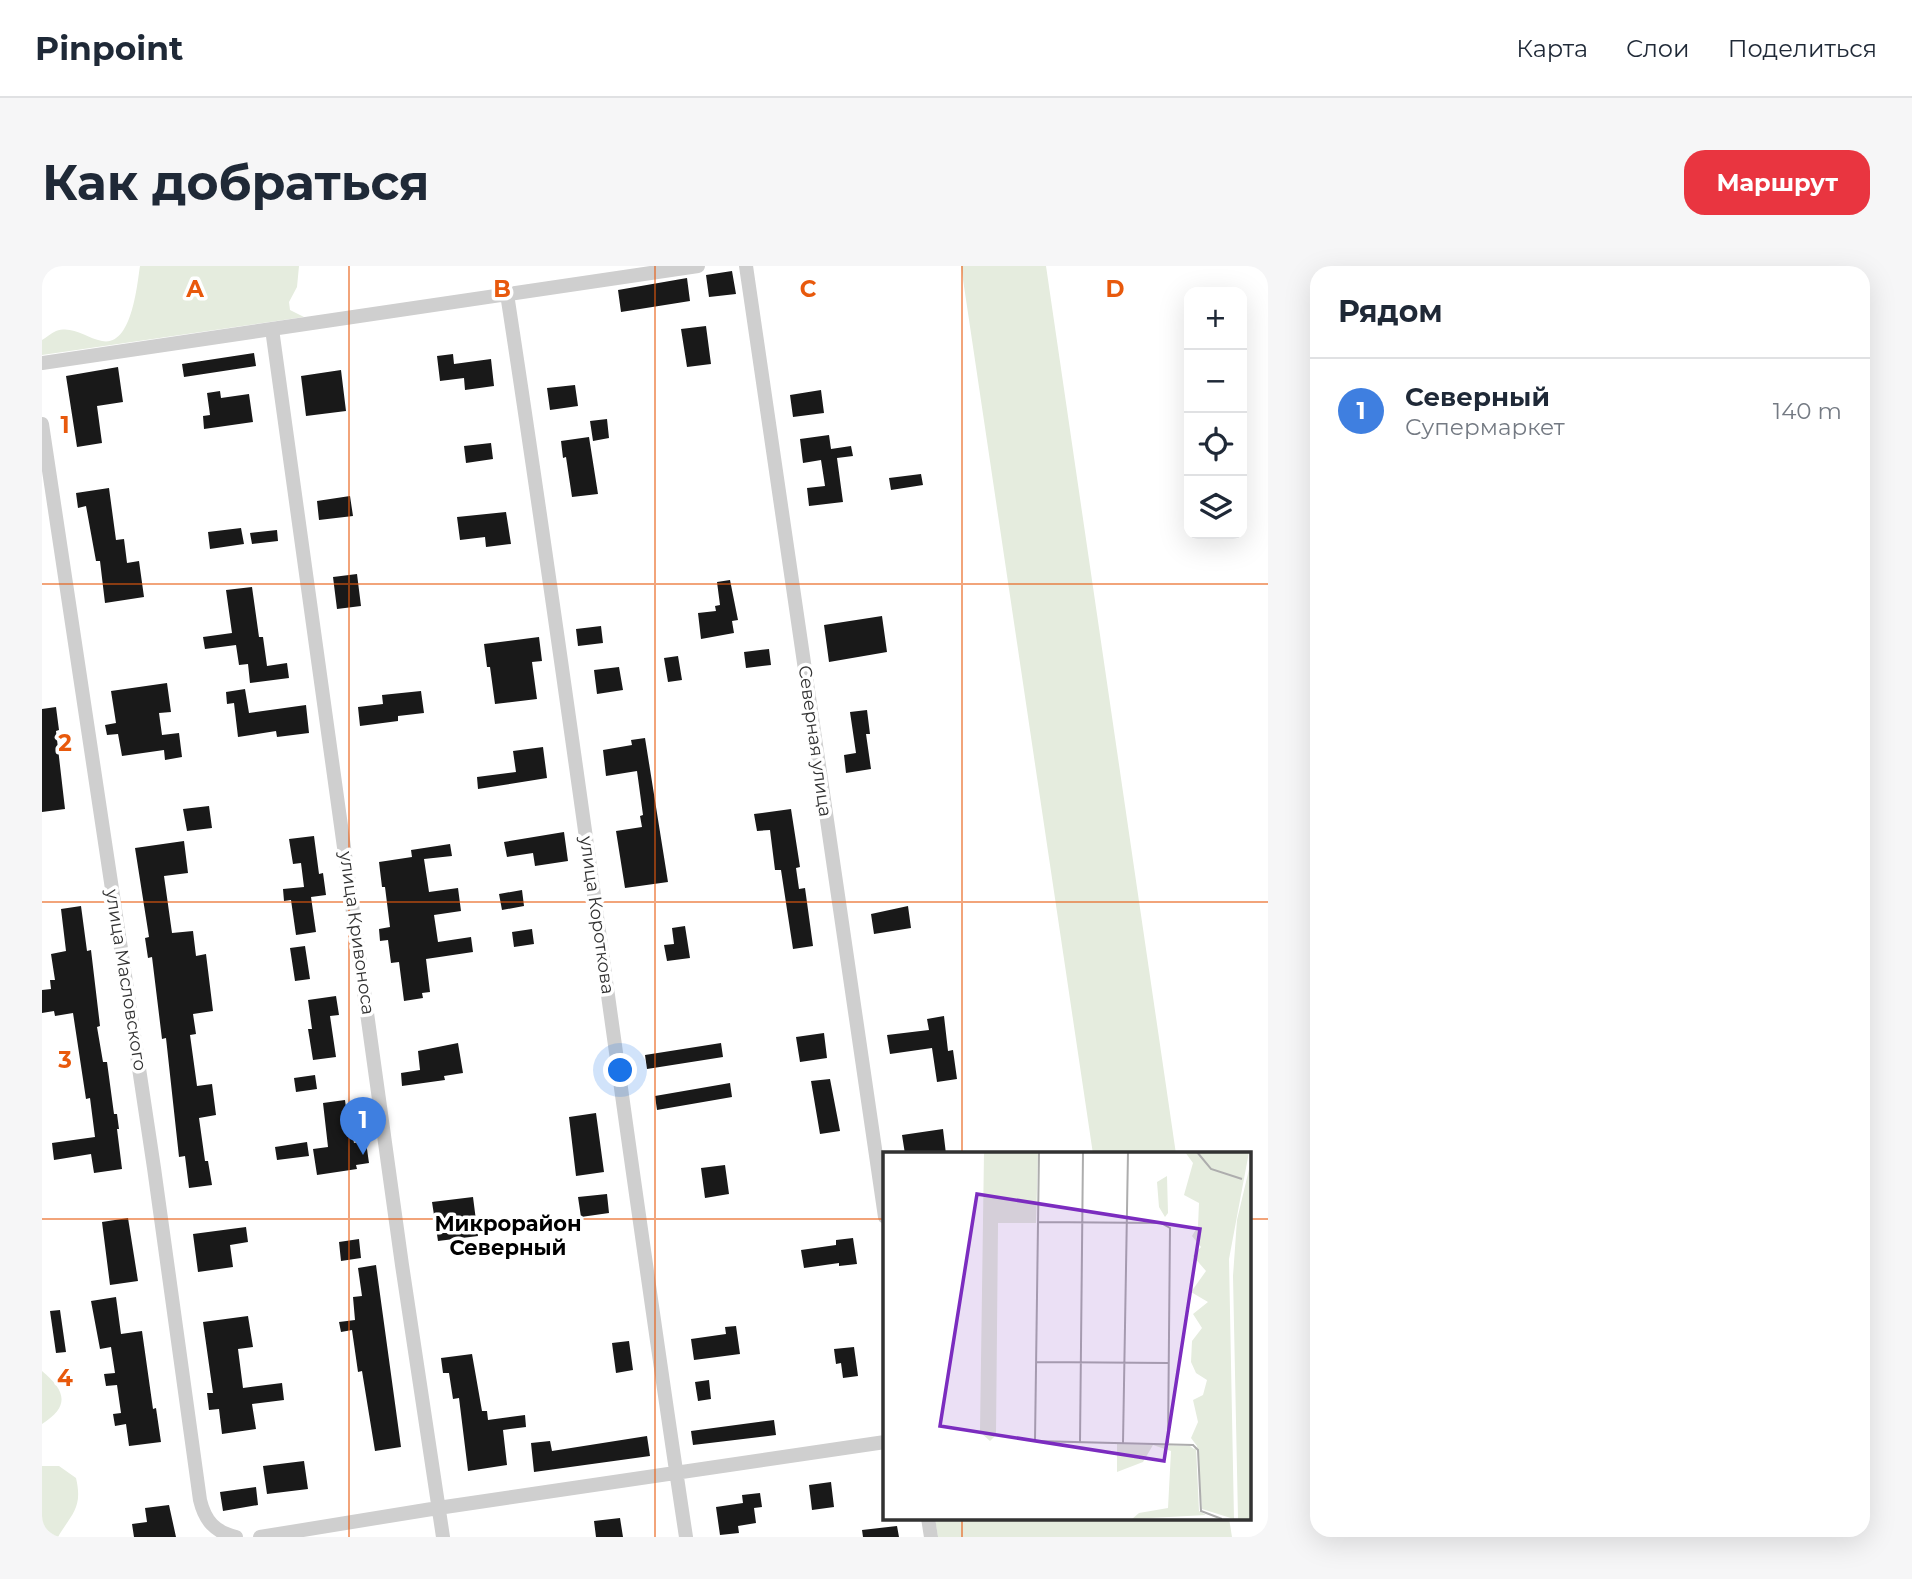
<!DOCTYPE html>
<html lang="ru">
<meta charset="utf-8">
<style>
:root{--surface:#fff;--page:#f6f6f7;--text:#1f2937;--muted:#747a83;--line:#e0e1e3;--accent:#e93540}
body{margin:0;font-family:Montserrat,sans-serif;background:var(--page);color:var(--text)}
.controls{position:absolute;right:21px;top:21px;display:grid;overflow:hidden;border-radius:14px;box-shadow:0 7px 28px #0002}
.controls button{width:63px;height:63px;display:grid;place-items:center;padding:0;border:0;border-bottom:2px solid var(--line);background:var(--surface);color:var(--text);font:35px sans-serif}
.you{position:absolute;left:579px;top:805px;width:24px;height:24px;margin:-18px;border:5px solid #fff;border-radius:50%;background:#1a73e8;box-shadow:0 0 0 10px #1a73e833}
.badge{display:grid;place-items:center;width:46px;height:46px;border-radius:50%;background:var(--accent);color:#fff;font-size:23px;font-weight:700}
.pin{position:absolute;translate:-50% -58px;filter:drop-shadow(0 2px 4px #0008)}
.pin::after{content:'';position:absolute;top:37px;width:24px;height:21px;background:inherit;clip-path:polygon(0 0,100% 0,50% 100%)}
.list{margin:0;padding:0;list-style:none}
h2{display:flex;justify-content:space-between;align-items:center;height:91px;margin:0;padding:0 28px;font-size:30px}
h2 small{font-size:23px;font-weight:400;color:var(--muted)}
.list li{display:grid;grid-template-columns:46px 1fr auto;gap:21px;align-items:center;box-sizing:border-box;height:105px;padding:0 28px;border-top:2px solid var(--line)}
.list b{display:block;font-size:26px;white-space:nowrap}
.list p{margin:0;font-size:23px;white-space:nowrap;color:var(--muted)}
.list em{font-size:23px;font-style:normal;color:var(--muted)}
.icon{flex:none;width:38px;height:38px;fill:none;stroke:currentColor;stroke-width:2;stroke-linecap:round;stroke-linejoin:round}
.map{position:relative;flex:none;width:1226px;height:1271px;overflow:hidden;border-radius:21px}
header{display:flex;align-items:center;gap:42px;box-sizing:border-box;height:98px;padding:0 35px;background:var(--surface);border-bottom:2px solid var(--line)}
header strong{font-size:33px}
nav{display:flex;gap:38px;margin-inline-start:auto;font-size:24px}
.intro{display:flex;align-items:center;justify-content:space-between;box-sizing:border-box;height:168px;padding:0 42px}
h1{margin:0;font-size:49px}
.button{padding:18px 32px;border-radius:21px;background:var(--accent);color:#fff;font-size:24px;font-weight:700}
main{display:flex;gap:42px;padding:0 42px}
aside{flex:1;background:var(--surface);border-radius:21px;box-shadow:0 7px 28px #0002}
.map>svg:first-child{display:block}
.green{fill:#e5ecde}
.building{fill:#191919}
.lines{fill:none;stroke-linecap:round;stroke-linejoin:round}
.minor{stroke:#cfcfcf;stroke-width:14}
.grid{fill:none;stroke:#e8590c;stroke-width:2;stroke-opacity:0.55}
.labels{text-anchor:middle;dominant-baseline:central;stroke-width:7;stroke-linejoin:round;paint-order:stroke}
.street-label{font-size:18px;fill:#323232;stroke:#fff}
.quarter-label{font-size:21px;font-weight:bold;fill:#000;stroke:#fff}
.inset-road{fill:none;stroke:#adadad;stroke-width:2}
.view{fill:#7b2cbf;fill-opacity:0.15;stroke:#7b2cbf;stroke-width:3.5}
.inset-edge{fill:none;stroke:#323232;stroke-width:3.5}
.grid-label{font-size:23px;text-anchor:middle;font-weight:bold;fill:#e8590c;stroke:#fff;stroke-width:7;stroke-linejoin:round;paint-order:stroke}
</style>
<header>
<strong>Pinpoint</strong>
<nav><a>Карта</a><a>Слои</a><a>Поделиться</a></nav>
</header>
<div class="intro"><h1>Как добраться</h1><a class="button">Маршрут</a></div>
<main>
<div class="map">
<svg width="1226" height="1271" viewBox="0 0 1226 1271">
<rect width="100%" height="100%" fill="#fff"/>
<path class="green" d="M98,0H257L255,21L247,36L248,44L262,51L0,89V74C4,72 9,67 14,65C31,59 44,72 60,75C90,81 95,19 98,0Z
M919,0H1004L1134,888H1051Z
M0,1105C23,1124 29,1140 0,1158Z
M0,1200H17L34,1212C41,1242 30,1247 16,1271H0Z
M893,1252H1187L1190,1271H896Z"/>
<path class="building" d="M690,5L694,28L667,31L664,9Z
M645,12L648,35L579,46L576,24Z
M664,60L669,98L645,101L639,63Z
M212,87L214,100L142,111L140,98Z
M411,88L412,98L449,93L452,120L423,124L422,112L398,115L395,90Z
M76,101L81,136L55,140L60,177L35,181L24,110Z
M299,104L304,145L264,150L259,110Z
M533,119L536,140L508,144L505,122Z
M779,124L782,147L751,151L748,129Z
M178,125L179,132L207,128L211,156L162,163L161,150L168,149L165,127Z
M565,153L567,172L551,175L548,155Z
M787,169L789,183L809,180L811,190L795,192L801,236L767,240L765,222L783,220L779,194L761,197L758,173Z
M547,171L556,228L530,231L524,191L521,192L519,175Z
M449,177L451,193L424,197L422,180Z
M879,208L881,219L849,224L847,212Z
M67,222L74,274L82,273L85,297L97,295L102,331L63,337L58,295H54L44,240L36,242L34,227Z
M308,230L311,250L277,254L275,235Z
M464,246L469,278L444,281L443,271L418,274L415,251Z
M199,262L202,278L168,283L166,266Z
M235,264L236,275L210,278L208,267Z
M315,308L319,340L295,343L291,311Z
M688,314L696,354L690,355L692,367L659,373L656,347L674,345L673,340L678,339L675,316Z
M210,321L217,371H221L225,400L245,397L247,412L208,417L206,398L197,399L194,379L163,383L161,371L190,367L184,324Z
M840,350L845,386L787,396L782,359Z
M559,360L561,377L536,380L534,363Z
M497,371L500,395L490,396L495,433L453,438L448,401H445L442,378Z
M727,383L729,399L704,402L702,386Z
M636,390L640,414L626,416L622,392Z
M577,401L581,424L555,428L552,404Z
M125,417L129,446L117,447L120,469L137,467L140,491L123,494L122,484L80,490L76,468L65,469L63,459L74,457L69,425Z
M203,423L207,447L264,439L267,467L235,471L234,465L196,471L192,437L185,438L184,426Z
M379,425L382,447L356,450V455L318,460L316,441L341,438L340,429Z
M14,441L17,464L14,465L23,543L0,546V443Z
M825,444L828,468H824L829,503L804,507L802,489L814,487L808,446Z
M603,472L626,616L583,622L574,565L600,561L598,550L601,549L595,505L564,510L561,484L590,479L589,474Z
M501,481L505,512L436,523L435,511L474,506L471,485Z
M167,540L170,562L145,565L141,543Z
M749,543L758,601L754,602L757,623L763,622L771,680L751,683L739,604H733L728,564L715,565L712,548Z
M522,566L526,595L493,600L491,587L465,591L462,576Z
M272,570L277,608L281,607L284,629L269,631L274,666L254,669L249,634L242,635L241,623L262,621L259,597L251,598L247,573Z
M142,575L146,607L122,610L130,667L151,665L154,690L164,688L171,745L151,748L154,768L148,769L155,820L170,818L174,849L157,852L163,895H166L170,919L147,922L143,890L137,891L124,772L120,773L110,691L106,692L103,672L107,671L93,582Z
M408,578L410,590L382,593L387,626L416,622L419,645L392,649L396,676L429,671L431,686L384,693L388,726L380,727L381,732L362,735L357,696L349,697L346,674L338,675L337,663L348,661L343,621H340L337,596L370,591L369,584Z
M480,624L482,640L460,644L457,628Z
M39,640L45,685L49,684L58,760L55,761L61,796H65L72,848H75L77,863H75L80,903L52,907L49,888L12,894L10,877L53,871L48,832L44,833L31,747L13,750L12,745L0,747V724L9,723L8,714H13L9,688L24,685L19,643Z
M866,640L869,662L832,668L829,648Z
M643,660L648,692L625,695L622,679L632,678L630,662Z
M490,663L492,678L472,681L470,666Z
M263,680L268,713L253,715L248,682Z
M294,730L297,749L288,750L294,791L271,794L266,763H270L266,734Z
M902,750L906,785L911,784L915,813L895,816L890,782L848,788L845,769L887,764L885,753Z
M782,767L785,792L758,796L754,771Z
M416,777L421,807L402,810L403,814L360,820L359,807L378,804L376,785Z
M679,777L681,791L605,803L603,789Z
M273,809L275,823L254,826L252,812Z
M788,813L798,865L778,868L769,815Z
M688,817L690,831L615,844L613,830Z
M303,834L308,872H311L312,877L324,876L327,897L314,899L315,903L275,909L271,883L286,881L281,837Z
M554,847L562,906L534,910L527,851Z
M901,863L904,888H863L860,869Z
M265,876L267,890L235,894L233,881Z
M683,899L687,928L663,932L659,902Z
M565,928L567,947L539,951L536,931Z
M431,931L436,970L396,975L390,936Z
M86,952L96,1015L68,1019L60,956Z
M204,961L206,976L188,979L191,1001L156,1006L151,968Z
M811,972L815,998L797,1000V997L762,1002L759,984L794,979V974Z
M317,973L319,992L299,995L297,976Z
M334,999L359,1181L333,1185L320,1105L316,1106L310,1064L299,1066L297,1056L313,1054L311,1031L320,1030L316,1002Z
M74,1031L79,1068L100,1065L111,1143L114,1142L119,1176L87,1180L84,1158L73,1160L71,1148L79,1147L75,1119L64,1120L62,1108L73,1107L69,1081L58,1083L49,1035Z
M18,1044L24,1086L14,1087L8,1045Z
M206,1050L211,1081L196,1083L201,1122L240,1117L242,1134L210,1138L214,1163L180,1168L177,1143L167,1144L165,1127H171L161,1056Z
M694,1060L698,1088L652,1094L649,1073L684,1068L683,1061Z
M587,1075L591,1104L574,1107L570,1077Z
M812,1081L816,1110L801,1112L799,1097L794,1098L792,1083Z
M430,1088L440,1145H445L446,1154L483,1149L484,1161L461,1164L465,1199L426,1205L417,1132L411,1133L407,1107H401L399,1092Z
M667,1114L669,1133L656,1135L653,1116Z
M732,1154L734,1169L651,1179L649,1165Z
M605,1170L608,1190L492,1206L489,1177L508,1175L510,1185Z
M262,1195L266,1223L225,1228L221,1200Z
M789,1216L792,1241L770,1244L767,1219Z
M214,1221L216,1239L181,1245L178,1226Z
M718,1227L720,1241L712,1242L714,1257L696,1260L697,1267L678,1269L674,1241L701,1237L700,1229Z
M127,1239L134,1271H92L90,1258L105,1256L103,1242Z
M578,1252L581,1271H554L552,1255Z
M855,1260L857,1271H821L820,1264Z"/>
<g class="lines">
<path class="minor" d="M704,0L843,951
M465,28C529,442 581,857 644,1271
M230,63L360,999L401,1271
M0,97L656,0
M0,158L112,902L158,1234C163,1255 173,1266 194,1271
M886,1252L889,1271
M218,1271L396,1242L843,1176"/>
</g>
<path class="grid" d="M307,0V1271M613,0V1271M920,0V888M0,318H1226M0,636H1226M0,953H843M1207,953H1226M920,1252V1271"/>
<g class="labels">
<g class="street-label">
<text transform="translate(773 475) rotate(82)">Северная улица</text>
<text transform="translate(555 649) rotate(82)">улица Короткова</text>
<text transform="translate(315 667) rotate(82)">улица Кривоноса</text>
<text transform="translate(84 714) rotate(81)">улица Масловского</text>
</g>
<g class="quarter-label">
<text x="466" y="957">Микрорайон<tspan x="466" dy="24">Северный</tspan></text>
</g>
</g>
<g transform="translate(841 886)">
<rect width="368" height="368" fill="#fff"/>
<path d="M101,0H155L153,71H115L113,283L107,289L97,280ZM302,0H366L346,107L351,367L319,357L314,294L308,286L315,270L310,248L320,243L324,228L313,221L308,210L309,189L319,176L310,162L325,150L308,140L323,119L310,104L318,95L309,84L315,74L316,51L301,43L310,11ZM367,13L368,367H355L350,124L354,68ZM284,24L285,61L282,65L276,55L274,30ZM234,292L307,294L311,297L313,295L316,359L323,363L249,367L256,361L285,356L288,299L270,293L260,310L234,320Z" fill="#e5ecde"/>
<path class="inset-road" d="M156,0L152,289L310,293L315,298L318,359L339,367M314,0L328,17L359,27M155,70L278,71L287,76L285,291M153,210L286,211M197,291L200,0M240,291L245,0"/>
<path class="view" d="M94,42L317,77L281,309L57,274Z"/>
<rect width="368" height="368" class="inset-edge"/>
</g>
<g class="grid-label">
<text x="153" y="31">A</text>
<text x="460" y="31">B</text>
<text x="766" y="31">C</text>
<text x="1073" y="31">D</text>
<text x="23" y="167">1</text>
<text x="23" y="485">2</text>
<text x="23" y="802">3</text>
<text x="23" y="1120">4</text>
</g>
</svg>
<div class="controls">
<button>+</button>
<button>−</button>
<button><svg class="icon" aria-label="locate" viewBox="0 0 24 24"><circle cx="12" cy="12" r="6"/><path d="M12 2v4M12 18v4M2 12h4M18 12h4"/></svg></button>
<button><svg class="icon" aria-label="layers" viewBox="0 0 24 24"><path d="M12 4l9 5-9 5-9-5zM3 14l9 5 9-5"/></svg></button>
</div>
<div class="you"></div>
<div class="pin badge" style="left:321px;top:889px;background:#3f7fe0">1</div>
</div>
<aside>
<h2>Рядом<small></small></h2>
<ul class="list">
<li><span class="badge" style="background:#3f7fe0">1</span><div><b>Северный</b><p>Супермаркет</p></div><em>140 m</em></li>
</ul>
</aside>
</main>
